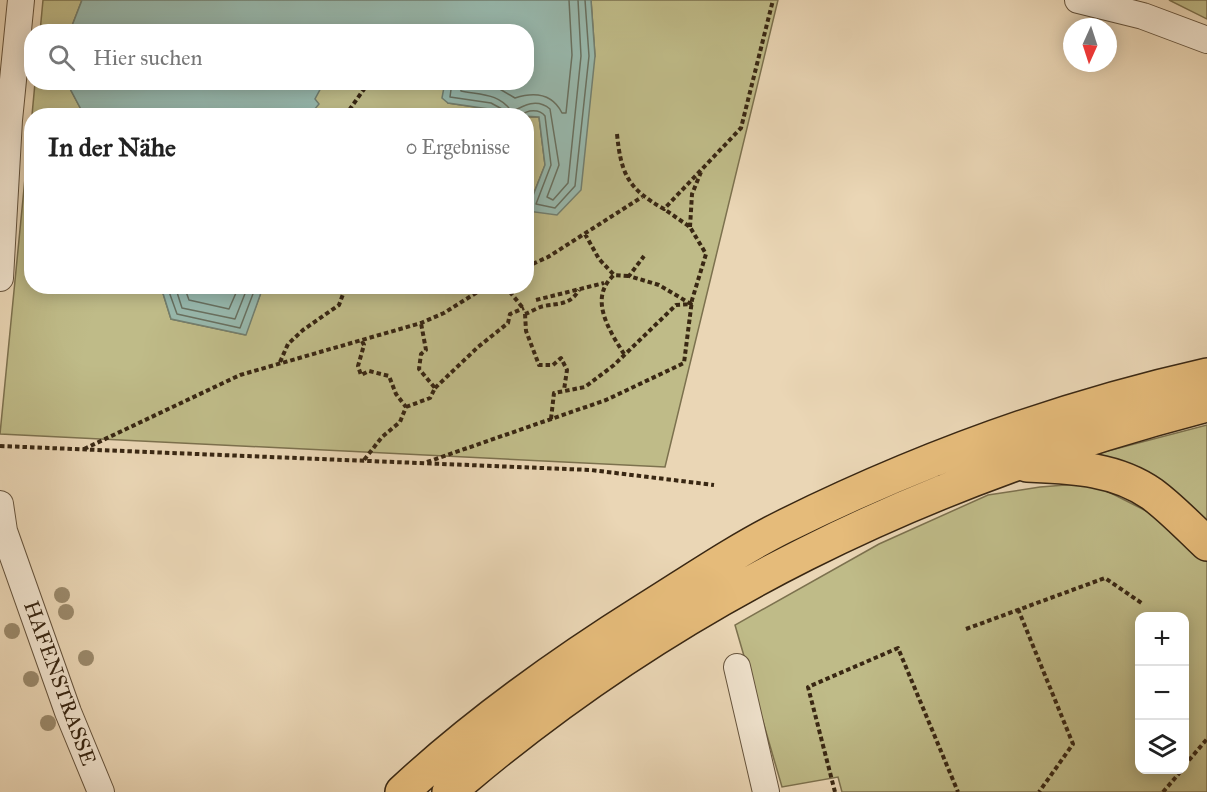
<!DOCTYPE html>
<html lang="de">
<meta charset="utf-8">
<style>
:root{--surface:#fff;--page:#f2f2f2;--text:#222;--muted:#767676;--line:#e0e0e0}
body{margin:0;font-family:"IM FELL Great Primer",serif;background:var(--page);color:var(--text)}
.controls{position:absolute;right:18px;bottom:18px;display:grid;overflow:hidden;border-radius:12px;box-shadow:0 3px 15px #0003}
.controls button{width:54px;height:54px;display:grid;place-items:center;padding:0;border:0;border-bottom:2px solid var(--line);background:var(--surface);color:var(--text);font:30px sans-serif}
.compass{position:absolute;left:1063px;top:18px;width:54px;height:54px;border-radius:50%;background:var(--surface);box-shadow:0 3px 15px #0003;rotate:183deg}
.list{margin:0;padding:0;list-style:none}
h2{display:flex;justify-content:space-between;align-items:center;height:78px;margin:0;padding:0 24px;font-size:26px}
h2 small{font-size:20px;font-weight:400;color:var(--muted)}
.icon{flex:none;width:33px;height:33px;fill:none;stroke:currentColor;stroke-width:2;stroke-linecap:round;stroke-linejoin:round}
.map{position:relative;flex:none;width:1207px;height:792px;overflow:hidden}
.search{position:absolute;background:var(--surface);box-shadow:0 3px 15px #0003;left:24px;top:24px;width:510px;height:66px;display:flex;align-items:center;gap:15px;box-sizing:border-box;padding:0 21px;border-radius:24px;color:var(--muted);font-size:22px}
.panel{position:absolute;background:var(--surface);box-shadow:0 3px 15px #0003;left:24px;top:108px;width:510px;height:186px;border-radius:24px}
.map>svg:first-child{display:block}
.green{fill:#bfbb88;stroke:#7c714e;stroke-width:1.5;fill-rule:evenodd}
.water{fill:#98b9ae;stroke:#727f70;stroke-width:1.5}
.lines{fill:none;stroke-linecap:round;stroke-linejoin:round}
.shore{stroke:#687060;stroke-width:1.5}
.minor-casing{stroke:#65533c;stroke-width:28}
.highway-casing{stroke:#392713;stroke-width:36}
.path{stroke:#392713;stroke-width:4;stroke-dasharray:4.5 3;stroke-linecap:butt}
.minor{stroke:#f1e4cf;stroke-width:26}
.highway{stroke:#e5bb7a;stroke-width:33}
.tree{fill:#9b8a6c}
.labels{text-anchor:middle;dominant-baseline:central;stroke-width:5;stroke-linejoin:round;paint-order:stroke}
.street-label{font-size:21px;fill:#392713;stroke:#f1e4cf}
</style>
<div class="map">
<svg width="1207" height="792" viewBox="0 0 1207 792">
<rect width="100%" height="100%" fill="#ead6b5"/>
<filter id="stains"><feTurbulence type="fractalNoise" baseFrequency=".00333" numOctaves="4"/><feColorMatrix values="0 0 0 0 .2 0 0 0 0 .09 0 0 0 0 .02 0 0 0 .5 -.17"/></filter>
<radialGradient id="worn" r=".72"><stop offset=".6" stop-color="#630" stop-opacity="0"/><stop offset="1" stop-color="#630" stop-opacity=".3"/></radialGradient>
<path class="green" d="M43,0H82L70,31L40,32Z
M591,0H778L665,467L0,434L31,117L32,286L161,287L171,319L245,335L263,287L526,286L527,117H539L545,165L527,210L595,56Z
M1169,0H1207V19Z
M332,82L448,83L444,87L448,103L489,109L502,115L309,116L315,109V94L322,86H329Z
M35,83H67L84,115H32Z
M1207,425V532L1077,459Z
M1091,483L1164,520L1207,560V792H842L838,777L782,787L735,625L879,544L988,495L1040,487ZM1140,616H1184V770H1140Z"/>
<path class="water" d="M82,0H591L595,56L581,190L557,215L527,211L545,165L539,117L502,115L489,109L448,103L442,98L444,87L448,83L526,82V32L70,31Z
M67,83H332L329,86H322L315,99L319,104L309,116L84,115Z
M161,287V286L263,287L246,335L171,319Z"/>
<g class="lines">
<path class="shore" d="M452,82L450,97L491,103L502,109L503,116
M460,82L461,91C481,95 499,93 512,112C524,105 537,98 550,109L559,165L547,197L553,200L568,183L581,56L578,0
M469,82L498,88L515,98C534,92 552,93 562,113H566L572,55L569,0
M521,116C527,109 540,109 545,116L551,165L536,204L555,208L575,186L589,56L585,0
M167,286L177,314L240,328L256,286
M175,286L182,308L235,319L248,286
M184,286L189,300L229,309L239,286"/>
<defs>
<path id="minor" d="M1078,0L1143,16L1207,40
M0,278L9,120L21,0
M0,504L4,531L68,712L101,792
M737,667L766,792"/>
<path id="highway" d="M1027,465C1071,467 1115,468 1152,494C1171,508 1189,527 1207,544
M402,792C476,723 559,664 645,610C690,582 735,551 783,527C918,460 1060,408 1207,375
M449,792C671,600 925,478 1207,405"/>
</defs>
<use href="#minor" class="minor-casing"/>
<use href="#highway" class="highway-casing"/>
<path class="path" d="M345,116L369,82
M617,134C621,174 628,189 664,209L741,128L773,0
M690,227L692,194L701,172
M585,234L599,259L614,275
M526,267L548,257L642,197
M505,286L523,308
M536,300L604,283
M525,314L526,331L539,365H553L561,358L567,370L564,390
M525,314C531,312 538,307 544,306C560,303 570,305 579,290
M362,341L364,345L358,366L361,375L369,371L389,376L396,394L406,407L400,422L382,437L364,460
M624,354C609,330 588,298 614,275L629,276
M280,362L288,344L303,330L339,305L346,286
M435,388L478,347L508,323L510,314L524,308
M406,407L430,398L435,388L419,369L421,354L426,350L421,323
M551,419L554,393L585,387L614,365L676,305L691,304L659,285L629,276L644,256
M0,446L591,470L714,485
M84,449L240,375L421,323L444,313L487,286
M427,462L606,400L684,363L692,300L706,254L690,227L664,209
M1018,609L1073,744L1039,792
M966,629L1105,578L1143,604
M1184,766L1207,739
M835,792L808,687L898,648L958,792
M1163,792L1182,770"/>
<use href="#minor" class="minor"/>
<use href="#highway" class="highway"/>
</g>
<g class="tree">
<circle cx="62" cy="595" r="8"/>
<circle cx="66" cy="612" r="8"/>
<circle cx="12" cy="631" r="8"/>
<circle cx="86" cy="658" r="8"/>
<circle cx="31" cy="679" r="8"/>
<circle cx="48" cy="723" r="8"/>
</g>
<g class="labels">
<g class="street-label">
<text transform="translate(60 683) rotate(70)">HAFENSTRASSE</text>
</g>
</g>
<rect width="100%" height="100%" filter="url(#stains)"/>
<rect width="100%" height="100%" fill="url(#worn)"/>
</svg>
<div class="controls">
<button>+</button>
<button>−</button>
<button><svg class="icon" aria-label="layers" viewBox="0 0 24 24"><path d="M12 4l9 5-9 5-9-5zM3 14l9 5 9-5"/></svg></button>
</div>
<svg class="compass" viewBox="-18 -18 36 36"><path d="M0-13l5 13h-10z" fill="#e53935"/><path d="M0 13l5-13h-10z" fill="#767676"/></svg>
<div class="search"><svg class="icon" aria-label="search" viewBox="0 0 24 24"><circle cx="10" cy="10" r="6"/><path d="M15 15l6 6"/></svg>Hier suchen</div>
<section class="panel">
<h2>In der Nähe<small>0 Ergebnisse</small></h2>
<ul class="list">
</ul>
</section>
</div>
